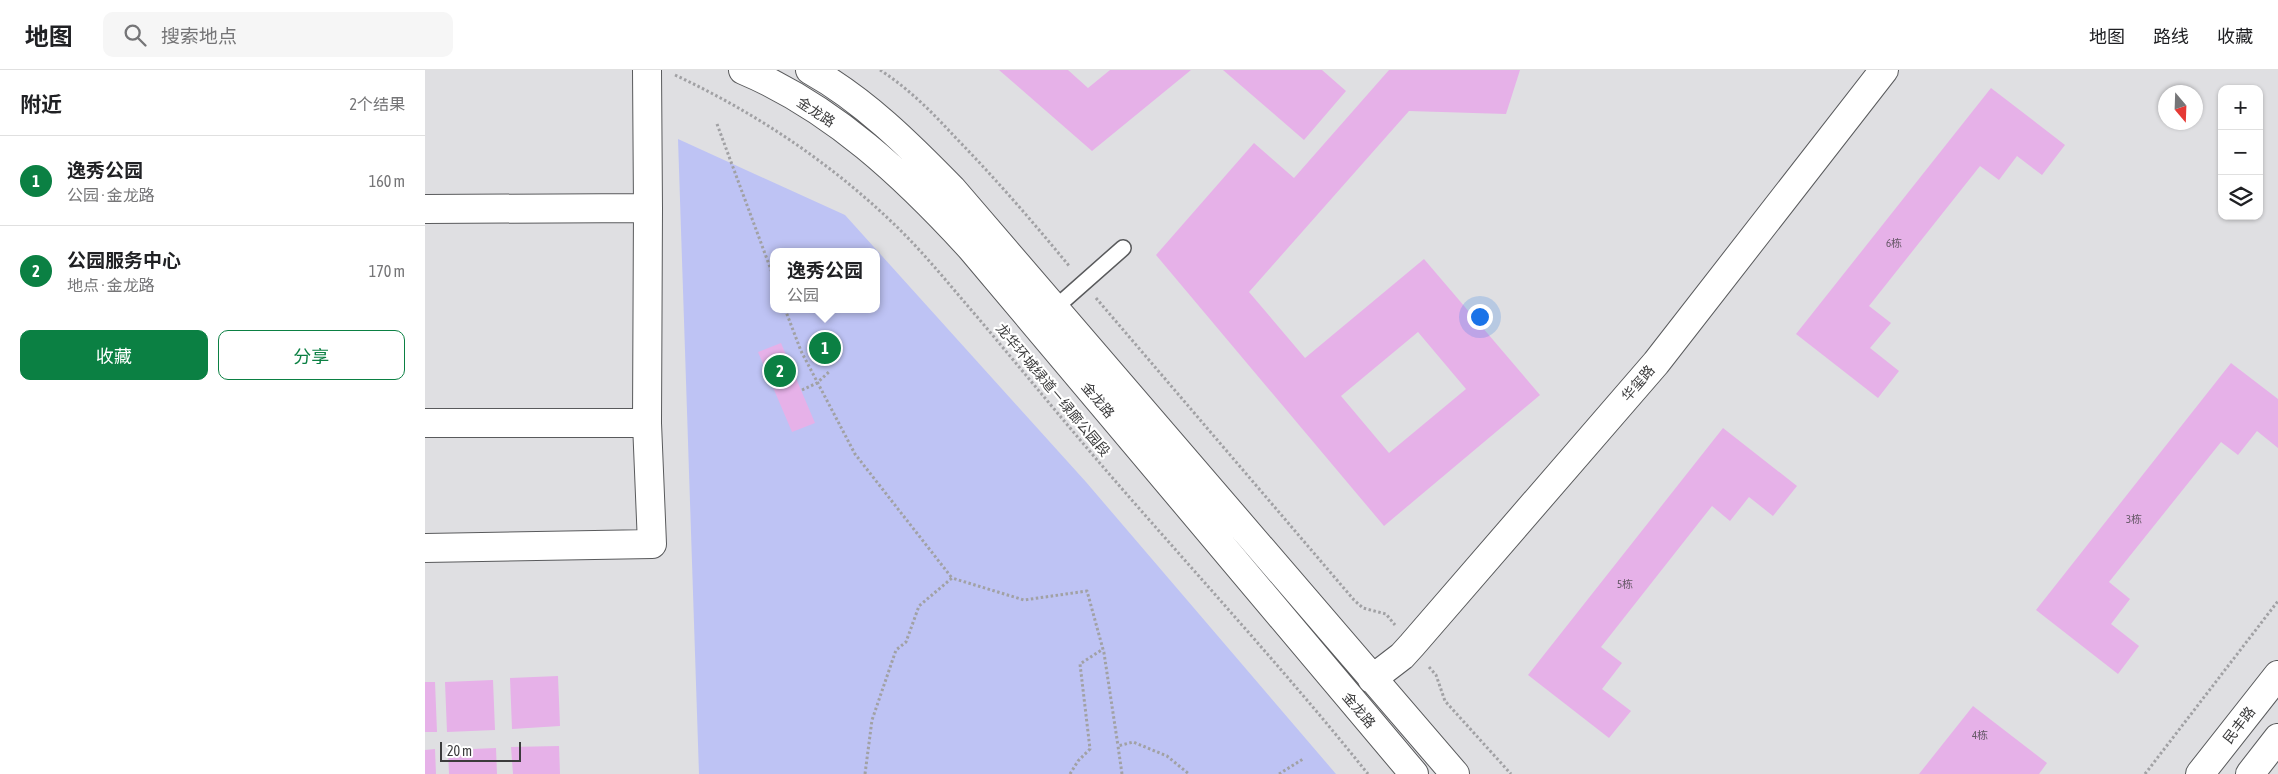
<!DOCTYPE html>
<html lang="zh">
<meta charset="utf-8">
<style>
:root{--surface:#fff;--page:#f6f6f6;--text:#202124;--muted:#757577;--line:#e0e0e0;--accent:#0b8043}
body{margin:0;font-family:"Asap Condensed","Noto Sans SC",sans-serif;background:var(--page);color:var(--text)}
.controls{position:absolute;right:15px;top:15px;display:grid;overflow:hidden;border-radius:10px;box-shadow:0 1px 4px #0004}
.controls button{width:45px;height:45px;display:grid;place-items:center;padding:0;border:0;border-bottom:1px solid var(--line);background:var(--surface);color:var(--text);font:25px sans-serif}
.compass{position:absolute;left:1733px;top:15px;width:45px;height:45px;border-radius:50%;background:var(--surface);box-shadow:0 1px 4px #0004;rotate:161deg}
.scale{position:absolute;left:15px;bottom:12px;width:81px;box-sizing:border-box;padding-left:5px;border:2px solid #3b3b3c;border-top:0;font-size:14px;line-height:18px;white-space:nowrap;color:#3b3b3c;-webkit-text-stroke:4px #fff;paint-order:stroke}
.you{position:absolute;left:1054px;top:246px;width:18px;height:18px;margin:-12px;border:4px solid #fff;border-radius:50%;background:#1a73e8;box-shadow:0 0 0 8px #1a73e833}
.badge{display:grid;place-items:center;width:32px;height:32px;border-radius:50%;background:var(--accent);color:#fff;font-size:16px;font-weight:700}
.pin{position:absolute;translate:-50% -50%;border:2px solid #fff;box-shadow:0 1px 5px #0006}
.popup{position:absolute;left:345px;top:178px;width:110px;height:65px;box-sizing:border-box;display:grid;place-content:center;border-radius:10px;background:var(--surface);filter:drop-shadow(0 1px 4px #0005);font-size:16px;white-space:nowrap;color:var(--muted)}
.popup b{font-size:19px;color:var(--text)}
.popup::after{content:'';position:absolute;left:50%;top:100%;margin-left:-10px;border:10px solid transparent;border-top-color:var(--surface)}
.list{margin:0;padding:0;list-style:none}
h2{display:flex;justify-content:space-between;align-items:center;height:65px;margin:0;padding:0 20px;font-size:21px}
h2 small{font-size:16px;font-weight:400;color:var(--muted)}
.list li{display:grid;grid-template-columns:32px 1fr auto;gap:15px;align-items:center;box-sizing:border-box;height:90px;padding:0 20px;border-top:1px solid var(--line)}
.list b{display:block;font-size:19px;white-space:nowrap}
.list p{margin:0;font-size:16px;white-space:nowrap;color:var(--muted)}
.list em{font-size:16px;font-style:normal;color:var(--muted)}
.actions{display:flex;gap:10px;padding:15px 20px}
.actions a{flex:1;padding:11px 0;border:1px solid var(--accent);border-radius:10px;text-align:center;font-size:18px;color:var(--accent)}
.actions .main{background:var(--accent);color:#fff}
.icon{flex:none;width:28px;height:28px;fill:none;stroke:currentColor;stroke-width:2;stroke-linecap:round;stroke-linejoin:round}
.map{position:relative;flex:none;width:1853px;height:704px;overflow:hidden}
header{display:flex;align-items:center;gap:30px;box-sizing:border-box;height:70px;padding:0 25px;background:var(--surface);border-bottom:1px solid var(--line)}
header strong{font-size:24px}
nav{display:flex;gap:28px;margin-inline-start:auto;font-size:18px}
.search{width:350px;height:45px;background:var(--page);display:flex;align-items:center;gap:12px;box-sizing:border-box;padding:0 18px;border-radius:10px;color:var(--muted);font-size:19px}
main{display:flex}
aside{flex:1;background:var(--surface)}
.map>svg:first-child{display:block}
.green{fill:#bec3f4;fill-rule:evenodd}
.building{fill:#e6b1e8;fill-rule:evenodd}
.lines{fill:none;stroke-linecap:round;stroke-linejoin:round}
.lane-casing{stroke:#595a5c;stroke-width:18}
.street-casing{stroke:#595a5c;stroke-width:30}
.secondary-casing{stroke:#595a5c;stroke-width:30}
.path{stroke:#a1a1a4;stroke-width:3;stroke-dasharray:2.5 2.5;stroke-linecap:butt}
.lane{stroke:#fff;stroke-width:15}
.street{stroke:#fff;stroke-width:28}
.secondary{stroke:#fff;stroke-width:28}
.labels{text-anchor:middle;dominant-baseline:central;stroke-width:4.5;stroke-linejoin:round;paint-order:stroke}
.number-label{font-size:11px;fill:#665867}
.street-label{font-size:14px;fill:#3b3b3c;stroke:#fff}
</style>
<header>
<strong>地图</strong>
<div class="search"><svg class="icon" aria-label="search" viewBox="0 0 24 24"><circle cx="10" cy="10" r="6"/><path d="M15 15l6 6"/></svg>搜索地点</div>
<nav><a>地图</a><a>路线</a><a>收藏</a></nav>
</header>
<main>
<aside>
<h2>附近<small>2个结果</small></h2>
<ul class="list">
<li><span class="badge">1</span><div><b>逸秀公园</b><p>公园 · 金龙路</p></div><em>160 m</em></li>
<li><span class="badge">2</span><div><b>公园服务中心</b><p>地点 · 金龙路</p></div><em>170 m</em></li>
</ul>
<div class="actions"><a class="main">收藏</a><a>分享</a></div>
</aside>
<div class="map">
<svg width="1853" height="704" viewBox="0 0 1853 704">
<rect width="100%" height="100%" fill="#dfdfe2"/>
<path class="green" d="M253,69L420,145L661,412L911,704H274ZM349,182H451V239H349Z"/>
<path class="building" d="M574,0H643L663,18L685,0H766L667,81Z
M798,0H897L921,21L879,70Z
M964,0H1095L1081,44L984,41L824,222L880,288L999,189L1115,325L959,456L731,185L829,73L869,108ZM993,262L1041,319L964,383L916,326Z
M1566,18L1640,75L1617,105L1592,86L1574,110L1555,96L1444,236L1466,253L1445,278L1474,301L1453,328L1371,264Z
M356,273L390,353L367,362L333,282Z
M1806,293L1853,329V378L1832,361L1813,385L1796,372L1684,512L1705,529L1686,554L1714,576L1693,604L1611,540Z
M1298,358L1372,416L1348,446L1324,427L1305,451L1287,436L1176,577L1197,593L1177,619L1206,641L1184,668L1103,605Z
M133,606L135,656L87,659L85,608Z
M68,610L70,660L22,662L20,612Z
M0,612H10L12,662H0Z
M1548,636L1622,693L1614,704H1494Z
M134,676L135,704H88L86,677Z
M71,678L72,704H24L23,680Z
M10,679L11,704H0V680Z"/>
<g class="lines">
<defs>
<path id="lane" d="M629,239L698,178"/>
<path id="street" d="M222,0L223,138
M0,139L223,138L222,353H0
M0,478L227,474L222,353"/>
<path id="secondary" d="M318,0C408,38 480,106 546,178L989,704
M385,0C439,30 484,75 527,119L1030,704
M947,609L977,586L987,575L1231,293L1459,0
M1775,704L1853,605
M1825,704L1853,668"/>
</defs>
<use href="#lane" class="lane-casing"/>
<use href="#street" class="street-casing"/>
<use href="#secondary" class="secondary-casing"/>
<path class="path" d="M455,0C483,18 507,42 529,66C570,108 608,152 645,197
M250,5C331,43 406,93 471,156C501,185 527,218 554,249C596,299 637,349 679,398C767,500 859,599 943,704
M292,54L349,208
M671,228L929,530L938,538L961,544L970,555
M360,239L376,281L430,384L527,508
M377,320L392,313L405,301
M1004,597L1011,605L1020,631L1086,704
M440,704L447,650L471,580L481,572L494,536L527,508L599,530L662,521L679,583L693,676
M645,704L653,691L665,679L655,594L678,579
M697,704L693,676L708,672L742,686L764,704
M854,704L878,689
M1720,704L1853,531"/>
<use href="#lane" class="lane"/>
<use href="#street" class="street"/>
<use href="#secondary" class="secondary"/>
</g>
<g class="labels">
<g class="number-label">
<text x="1469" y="173">6栋</text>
<text x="1709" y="449">3栋</text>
<text x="1200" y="514">5栋</text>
<text x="1555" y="665">4栋</text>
</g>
<g class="street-label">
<text transform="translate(391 42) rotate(33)">金龙路</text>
<text transform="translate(1213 313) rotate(-49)">华玺路</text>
<text transform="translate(628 320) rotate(50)">龙华环城绿道－绿廊公园段</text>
<text transform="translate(673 330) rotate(50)">金龙路</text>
<text transform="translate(934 640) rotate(50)">金龙路</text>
<text transform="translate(1814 655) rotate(-52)">民丰路</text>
</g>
</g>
</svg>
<div class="controls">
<button>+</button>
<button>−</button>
<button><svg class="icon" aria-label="layers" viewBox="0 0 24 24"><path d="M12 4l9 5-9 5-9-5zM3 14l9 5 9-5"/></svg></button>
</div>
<svg class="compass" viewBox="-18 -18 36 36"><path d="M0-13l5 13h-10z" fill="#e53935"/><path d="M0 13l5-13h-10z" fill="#757577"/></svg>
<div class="scale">20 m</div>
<div class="you"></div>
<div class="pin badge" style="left:400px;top:278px">1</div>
<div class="popup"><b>逸秀公园</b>公园</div>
<div class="pin badge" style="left:355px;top:301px">2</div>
</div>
</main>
